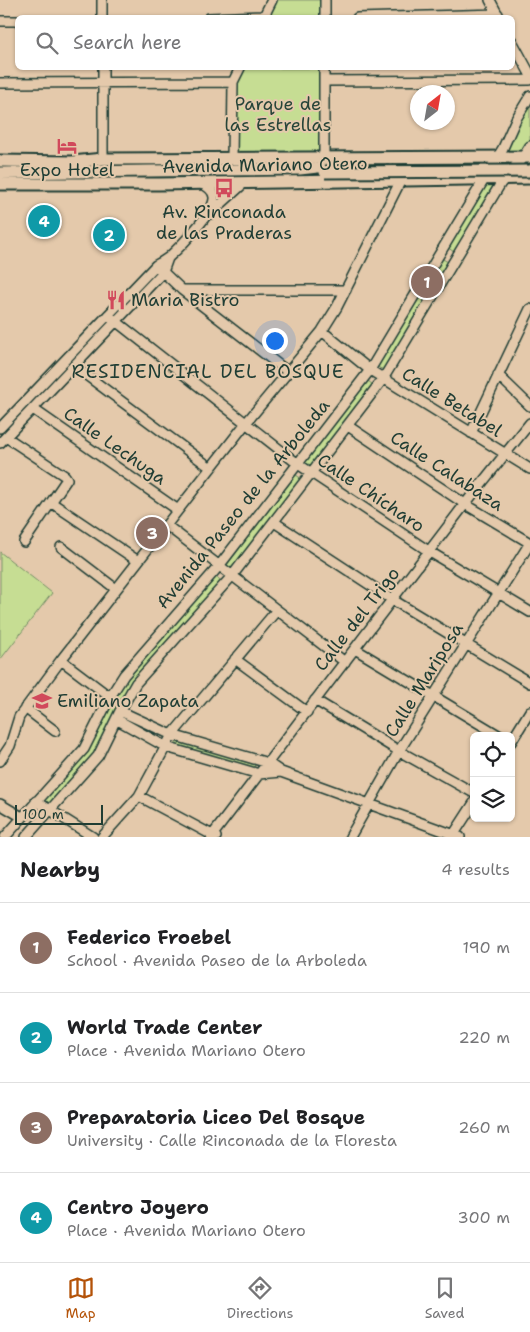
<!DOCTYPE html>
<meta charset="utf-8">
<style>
:root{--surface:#fff;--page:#f2f2f2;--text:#202124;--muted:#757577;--line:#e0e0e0;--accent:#b45309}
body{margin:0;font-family:"Shantell Sans",sans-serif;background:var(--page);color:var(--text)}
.controls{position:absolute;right:15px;bottom:15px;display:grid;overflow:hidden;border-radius:8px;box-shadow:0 1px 4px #0004}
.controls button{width:45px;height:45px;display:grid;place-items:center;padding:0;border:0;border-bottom:1px solid var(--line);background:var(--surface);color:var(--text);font:25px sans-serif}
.compass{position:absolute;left:410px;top:85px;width:45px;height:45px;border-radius:50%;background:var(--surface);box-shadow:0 1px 4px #0004;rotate:31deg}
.scale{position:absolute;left:15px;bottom:12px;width:88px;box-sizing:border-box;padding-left:5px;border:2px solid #1f3d34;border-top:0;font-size:14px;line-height:18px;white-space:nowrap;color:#1f3d34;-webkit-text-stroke:4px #e4c9ab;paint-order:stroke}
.you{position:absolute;left:274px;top:340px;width:18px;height:18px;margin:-12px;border:4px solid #fff;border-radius:50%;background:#1a73e8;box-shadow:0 0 0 8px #1a73e833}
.badge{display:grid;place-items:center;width:32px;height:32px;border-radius:50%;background:var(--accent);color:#fff;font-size:16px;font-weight:700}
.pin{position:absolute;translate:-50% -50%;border:2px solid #fff;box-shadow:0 1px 5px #0006}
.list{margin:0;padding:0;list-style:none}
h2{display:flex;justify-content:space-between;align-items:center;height:65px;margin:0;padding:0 20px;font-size:21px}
h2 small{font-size:16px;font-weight:400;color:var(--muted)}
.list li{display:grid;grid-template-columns:32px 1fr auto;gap:15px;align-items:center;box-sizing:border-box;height:90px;padding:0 20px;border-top:1px solid var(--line)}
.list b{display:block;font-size:19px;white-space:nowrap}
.list p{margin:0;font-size:16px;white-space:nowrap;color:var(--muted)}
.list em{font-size:16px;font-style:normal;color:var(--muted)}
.icon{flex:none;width:28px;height:28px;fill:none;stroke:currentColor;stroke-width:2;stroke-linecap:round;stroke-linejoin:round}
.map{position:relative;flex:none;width:530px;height:837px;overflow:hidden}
.search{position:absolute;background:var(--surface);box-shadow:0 1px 4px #0004;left:15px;right:15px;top:15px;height:55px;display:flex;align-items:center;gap:12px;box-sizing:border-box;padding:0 18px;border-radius:8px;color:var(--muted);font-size:19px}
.sheet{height:425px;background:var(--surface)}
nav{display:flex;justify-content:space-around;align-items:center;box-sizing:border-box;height:70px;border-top:1px solid var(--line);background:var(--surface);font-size:14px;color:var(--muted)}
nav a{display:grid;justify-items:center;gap:2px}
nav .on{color:var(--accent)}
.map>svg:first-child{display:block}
.green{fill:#c6dd93;stroke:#728d64}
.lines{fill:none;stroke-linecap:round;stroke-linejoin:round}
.minor-casing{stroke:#1f3d34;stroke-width:12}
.major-casing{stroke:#1f3d34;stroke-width:15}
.minor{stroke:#e4c9ab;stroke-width:9}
.major{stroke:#e4c9ab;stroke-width:11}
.major-bridge-casing{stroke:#1f3d34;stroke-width:15;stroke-linecap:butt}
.major-bridge{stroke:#e4c9ab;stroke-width:11}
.labels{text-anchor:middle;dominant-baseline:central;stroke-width:4;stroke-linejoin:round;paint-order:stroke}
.park-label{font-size:18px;fill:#274539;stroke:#e4c9ab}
.street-label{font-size:18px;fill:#1f3d34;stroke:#e4c9ab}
.poi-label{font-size:18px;fill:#1f3d34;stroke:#e4c9ab}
.neighbourhood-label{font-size:19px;letter-spacing:1px;fill:#1f3d34;stroke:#e4c9ab}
</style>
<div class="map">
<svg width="530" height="837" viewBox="0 0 530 837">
<rect width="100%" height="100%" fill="#e4c9ab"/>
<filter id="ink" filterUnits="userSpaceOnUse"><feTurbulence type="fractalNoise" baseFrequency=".02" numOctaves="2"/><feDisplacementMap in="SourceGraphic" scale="10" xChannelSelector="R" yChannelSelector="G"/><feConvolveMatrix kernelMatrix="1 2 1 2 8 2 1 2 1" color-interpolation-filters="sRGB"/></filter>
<g filter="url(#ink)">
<path class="green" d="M277,0H321V17L268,18Z
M245,68H319L320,155L236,157L238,82Z
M530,103V140L521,155H504L520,119Z
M494,184L454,252L447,247L484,185Z
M441,258L448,262L384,370L377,367Z
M367,380L373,385L310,468L304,463Z
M296,475L302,479L231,570L226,566Z
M0,552L52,593L0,660Z
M216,577L222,581L129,688L95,755L50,806L42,800L87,750L124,679Z
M177,741L255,765L254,770L175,746Z"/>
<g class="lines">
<defs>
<path id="minor" d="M102,0V18
M490,0L499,17
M209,18L264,16
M263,18L272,0
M325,18V0
M357,18L498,14
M0,21H18
M512,41L530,74
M103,68V159
M324,81L530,80
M0,83L233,82
M232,159L233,82L240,68
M324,159V68
M210,214L244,183
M160,269L182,290L288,372
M182,290H346
M108,315L298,464L430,552L530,612
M322,331L370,370L530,469
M74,366L211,468
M498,375L530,406
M33,409L178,510
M348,426L465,504L530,543
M0,428L156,265C160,263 165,260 169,257C180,247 213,213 214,199C215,191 207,186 200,183
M471,433L530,309
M6,437L65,476L67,479L24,542
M0,443L163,272L168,258
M52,503L138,561
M274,522L393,600L530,683
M166,525L345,662
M61,547L116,589
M355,649L500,736
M235,659L307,712
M61,660L110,697
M315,700L399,751L474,793
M25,708L55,731
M120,711L172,735L268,763L281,772L460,837
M116,719L166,747L259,774L281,772
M511,742L530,711
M0,761L10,746L19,717L61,660L246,423L322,331L337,307L401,180
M139,796L216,837
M36,801L93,837
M0,804L22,817
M5,837L84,749L110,697L124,675L219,566L370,370L503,148L516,119L530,96
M26,837L98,756L120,711L136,683L232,576L383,379L501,183L523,157L530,146
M102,837L139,796L172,735L277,610
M211,837L465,504L530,423
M350,837L399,751L530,543
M452,837L474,803"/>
<path id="major" d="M0,161L72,162L103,159L530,157
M0,173L300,169L326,166
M0,184H159L530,178"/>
</defs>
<use href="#minor" class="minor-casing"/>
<use href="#major" class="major-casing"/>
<use href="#minor" class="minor"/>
<use href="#major" class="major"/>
<defs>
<path id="major-bridge" d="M325,172L530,171"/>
</defs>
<use href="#major-bridge" class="major-bridge-casing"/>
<use href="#major-bridge" class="major-bridge"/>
</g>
</g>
<defs>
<symbol id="hotel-bare" viewBox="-9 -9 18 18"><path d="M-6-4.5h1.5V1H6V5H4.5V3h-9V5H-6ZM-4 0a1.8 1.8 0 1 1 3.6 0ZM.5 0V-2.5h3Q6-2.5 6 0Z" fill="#d1495b" stroke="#e4c9ab" stroke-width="2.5" paint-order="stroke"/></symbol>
<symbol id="bus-bare" viewBox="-9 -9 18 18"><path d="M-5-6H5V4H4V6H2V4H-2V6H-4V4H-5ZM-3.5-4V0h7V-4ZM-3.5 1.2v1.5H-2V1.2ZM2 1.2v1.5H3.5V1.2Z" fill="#d1495b" stroke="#e4c9ab" stroke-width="2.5" paint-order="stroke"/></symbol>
<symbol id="restaurant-bare" viewBox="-9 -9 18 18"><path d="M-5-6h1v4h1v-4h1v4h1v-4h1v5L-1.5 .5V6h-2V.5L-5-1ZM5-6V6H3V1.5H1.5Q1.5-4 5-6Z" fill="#d1495b" stroke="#e4c9ab" stroke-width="2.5" paint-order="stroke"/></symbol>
<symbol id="school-bare" viewBox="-9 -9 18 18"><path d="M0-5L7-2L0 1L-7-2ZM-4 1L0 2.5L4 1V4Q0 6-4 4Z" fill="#d1495b" stroke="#e4c9ab" stroke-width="2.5" paint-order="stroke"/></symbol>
</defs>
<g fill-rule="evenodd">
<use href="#hotel-bare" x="53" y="132" width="28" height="28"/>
<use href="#bus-bare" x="210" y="174" width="28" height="28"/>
<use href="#restaurant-bare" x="102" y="286" width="28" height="28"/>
<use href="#school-bare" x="28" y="687" width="28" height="28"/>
</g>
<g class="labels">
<g class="park-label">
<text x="278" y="104">Parque de<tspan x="278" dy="21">las Estrellas</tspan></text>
</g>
<g class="street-label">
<text transform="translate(265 165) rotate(-1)">Avenida Mariano Otero</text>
<text transform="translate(452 402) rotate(32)">Calle Betabel</text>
<text transform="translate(115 446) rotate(35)">Calle Lechuga</text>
<text transform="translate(447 471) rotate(33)">Calle Calabaza</text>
<text transform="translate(371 493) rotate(34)">Calle Chícharo</text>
<text transform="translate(243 504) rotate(-51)">Avenida Paseo de la Arboleda</text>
<text transform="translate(357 619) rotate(-52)">Calle del Trigo</text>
<text transform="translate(424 680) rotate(-58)">Calle Mariposa</text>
</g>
<g class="poi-label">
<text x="67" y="170">Expo Hotel</text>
<text x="224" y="212">Av. Rinconada<tspan x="224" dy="21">de las Praderas</tspan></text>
<text x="131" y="300" text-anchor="start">Maria Bistro</text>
<text x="57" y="701" text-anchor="start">Emiliano Zapata</text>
</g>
<g class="neighbourhood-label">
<text x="208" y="371">RESIDENCIAL DEL BOSQUE</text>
</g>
</g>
</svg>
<div class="controls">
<button><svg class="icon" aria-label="locate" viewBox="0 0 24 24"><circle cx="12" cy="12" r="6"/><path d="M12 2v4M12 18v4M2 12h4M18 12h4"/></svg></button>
<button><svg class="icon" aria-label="layers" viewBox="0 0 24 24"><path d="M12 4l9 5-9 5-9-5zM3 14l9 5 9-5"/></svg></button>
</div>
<svg class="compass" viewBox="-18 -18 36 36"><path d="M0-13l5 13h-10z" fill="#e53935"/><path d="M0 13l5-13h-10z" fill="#757577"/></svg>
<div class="scale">100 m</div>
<div class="you"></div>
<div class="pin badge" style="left:427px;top:282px;background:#8d6e63">1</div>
<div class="pin badge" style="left:109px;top:235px;background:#0f9aa8">2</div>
<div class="pin badge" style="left:152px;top:533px;background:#8d6e63">3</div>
<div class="pin badge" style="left:44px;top:221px;background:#0f9aa8">4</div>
<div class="search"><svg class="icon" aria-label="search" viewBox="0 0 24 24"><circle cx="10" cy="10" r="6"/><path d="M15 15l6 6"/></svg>Search here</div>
</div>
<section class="sheet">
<h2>Nearby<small>4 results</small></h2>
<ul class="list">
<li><span class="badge" style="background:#8d6e63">1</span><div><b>Federico Froebel</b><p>School · Avenida Paseo de la Arboleda</p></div><em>190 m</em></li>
<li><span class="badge" style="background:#0f9aa8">2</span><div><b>World Trade Center</b><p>Place · Avenida Mariano Otero</p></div><em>220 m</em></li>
<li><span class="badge" style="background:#8d6e63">3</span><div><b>Preparatoria Liceo Del Bosque</b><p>University · Calle Rinconada de la Floresta</p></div><em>260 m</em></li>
<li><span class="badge" style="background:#0f9aa8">4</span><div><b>Centro Joyero</b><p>Place · Avenida Mariano Otero</p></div><em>300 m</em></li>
</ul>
</section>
<nav>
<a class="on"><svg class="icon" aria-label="map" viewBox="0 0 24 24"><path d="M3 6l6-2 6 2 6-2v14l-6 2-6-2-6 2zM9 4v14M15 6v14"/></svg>Map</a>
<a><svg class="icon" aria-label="directions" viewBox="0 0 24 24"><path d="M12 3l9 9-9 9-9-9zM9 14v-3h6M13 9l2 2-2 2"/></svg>Directions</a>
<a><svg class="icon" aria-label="saved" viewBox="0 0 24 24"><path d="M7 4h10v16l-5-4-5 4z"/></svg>Saved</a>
</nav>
